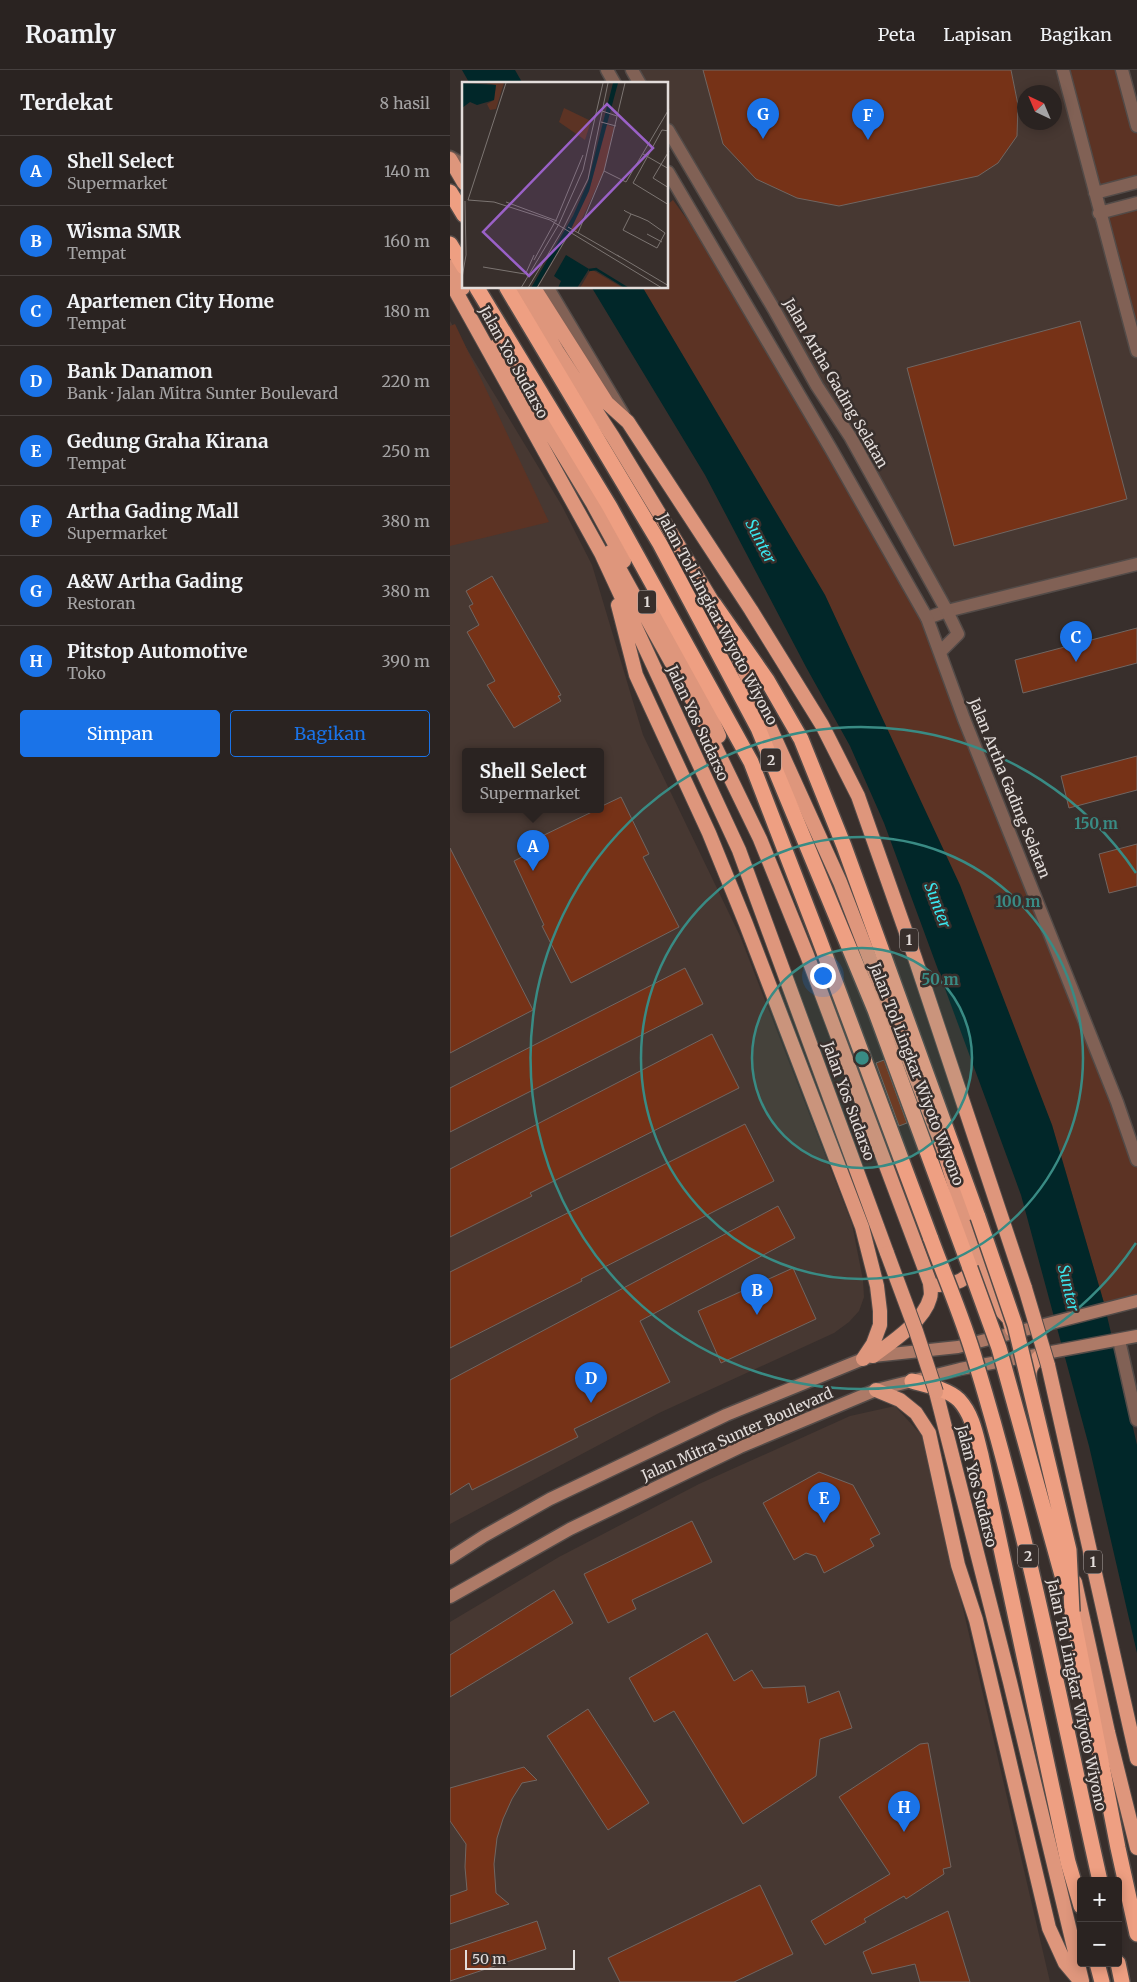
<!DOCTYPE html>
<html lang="id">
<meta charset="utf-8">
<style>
:root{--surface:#2a2321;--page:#322b2a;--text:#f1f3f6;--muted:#a5a4a5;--line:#46403f;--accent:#1a73e8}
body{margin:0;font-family:Merriweather,serif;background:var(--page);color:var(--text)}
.controls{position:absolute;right:15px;bottom:15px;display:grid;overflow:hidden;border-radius:5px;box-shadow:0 2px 12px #0003}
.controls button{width:45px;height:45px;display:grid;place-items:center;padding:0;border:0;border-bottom:1px solid var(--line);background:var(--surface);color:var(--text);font:25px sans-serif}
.compass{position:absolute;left:567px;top:15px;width:45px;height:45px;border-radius:50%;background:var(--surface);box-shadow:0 2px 12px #0003;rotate:316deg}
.scale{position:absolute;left:15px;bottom:12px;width:110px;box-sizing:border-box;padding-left:5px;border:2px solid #e3dddb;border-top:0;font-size:14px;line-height:18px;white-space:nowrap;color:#e3dddb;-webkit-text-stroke:4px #382f2c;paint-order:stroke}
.you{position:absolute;left:372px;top:905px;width:18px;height:18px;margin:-12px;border:4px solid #fff;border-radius:50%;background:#1a73e8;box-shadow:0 0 0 8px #1a73e833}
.badge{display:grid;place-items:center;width:32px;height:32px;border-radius:50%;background:var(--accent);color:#fff;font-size:16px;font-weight:700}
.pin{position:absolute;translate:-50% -41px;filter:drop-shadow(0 1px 2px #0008)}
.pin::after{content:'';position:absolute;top:26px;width:18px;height:15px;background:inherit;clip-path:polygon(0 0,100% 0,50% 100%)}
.popup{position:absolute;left:12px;top:678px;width:142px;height:65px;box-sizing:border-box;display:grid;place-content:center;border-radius:5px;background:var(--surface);filter:drop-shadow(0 1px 4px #0005);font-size:16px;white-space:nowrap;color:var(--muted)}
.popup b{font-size:19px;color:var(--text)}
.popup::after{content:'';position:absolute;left:50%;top:100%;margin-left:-10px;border:10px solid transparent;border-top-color:var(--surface)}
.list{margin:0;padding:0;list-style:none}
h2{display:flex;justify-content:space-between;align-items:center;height:65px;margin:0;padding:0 20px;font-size:21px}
h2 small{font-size:16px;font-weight:400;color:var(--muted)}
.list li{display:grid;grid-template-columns:32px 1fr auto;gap:15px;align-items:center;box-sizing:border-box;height:70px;padding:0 20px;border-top:1px solid var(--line)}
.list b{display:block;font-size:19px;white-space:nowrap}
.list p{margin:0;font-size:16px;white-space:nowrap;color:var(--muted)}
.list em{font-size:16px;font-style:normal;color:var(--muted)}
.actions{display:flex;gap:10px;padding:15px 20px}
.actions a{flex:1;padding:11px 0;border:1px solid var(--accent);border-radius:5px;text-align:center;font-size:18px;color:var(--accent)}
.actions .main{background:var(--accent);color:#fff}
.map{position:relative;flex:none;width:687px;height:1912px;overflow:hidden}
header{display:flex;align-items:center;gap:30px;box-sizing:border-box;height:70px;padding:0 25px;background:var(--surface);border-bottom:1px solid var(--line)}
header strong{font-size:24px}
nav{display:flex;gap:28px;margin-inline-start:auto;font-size:18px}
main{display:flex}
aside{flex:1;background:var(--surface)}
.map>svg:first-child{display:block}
.built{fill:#473832;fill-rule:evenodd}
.green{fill:#5c3324}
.water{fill:#012729}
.building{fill:#763217;stroke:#706662}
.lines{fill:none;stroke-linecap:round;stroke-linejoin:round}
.minor-casing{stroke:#534b48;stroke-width:15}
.tertiary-casing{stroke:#534b48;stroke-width:15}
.secondary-casing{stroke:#534b48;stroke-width:15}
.trunk-casing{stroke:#534b48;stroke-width:16}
.motorway-casing{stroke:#534b48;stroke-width:18}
.minor{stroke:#816155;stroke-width:12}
.tertiary{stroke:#816155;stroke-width:12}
.secondary{stroke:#ad7a67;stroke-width:12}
.trunk{stroke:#de967c;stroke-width:14}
.motorway{stroke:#ee9f82;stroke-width:15}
.trunk-bridge-casing{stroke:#534b48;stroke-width:16;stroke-linecap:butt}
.motorway-bridge-casing{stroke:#534b48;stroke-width:18;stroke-linecap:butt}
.trunk-bridge{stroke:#de967c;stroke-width:14}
.motorway-bridge{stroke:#ee9f82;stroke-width:15}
.ring{fill:none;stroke:#398b84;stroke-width:2.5}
.labels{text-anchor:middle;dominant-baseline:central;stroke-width:5;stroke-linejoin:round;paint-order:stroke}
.shield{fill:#382f2c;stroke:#b0a9a6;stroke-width:1}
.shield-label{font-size:14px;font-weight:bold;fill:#e3dddb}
.street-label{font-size:15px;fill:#e3dddb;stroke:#382f2c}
.water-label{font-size:16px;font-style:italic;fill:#3ae7ef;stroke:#382f2c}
.inset-river{fill:none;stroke:#012729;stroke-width:2.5}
.inset-road{fill:none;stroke:#7c7572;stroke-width:1}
.view{fill:#9a61c7;fill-opacity:0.15;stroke:#9a61c7;stroke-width:2.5}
.inset-edge{fill:none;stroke:#e3dddb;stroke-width:2.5}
.centre{fill:#398b84;stroke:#382f2c;stroke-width:2.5}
.ring-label{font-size:15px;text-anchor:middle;font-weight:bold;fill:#398b84;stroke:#382f2c;stroke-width:5;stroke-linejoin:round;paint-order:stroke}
</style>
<header>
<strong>Roamly</strong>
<nav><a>Peta</a><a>Lapisan</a><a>Bagikan</a></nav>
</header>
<main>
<aside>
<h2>Terdekat<small>8 hasil</small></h2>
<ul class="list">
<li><span class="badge">A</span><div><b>Shell Select</b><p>Supermarket</p></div><em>140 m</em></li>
<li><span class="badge">B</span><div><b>Wisma SMR</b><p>Tempat</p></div><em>160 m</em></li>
<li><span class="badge">C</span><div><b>Apartemen City Home</b><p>Tempat</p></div><em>180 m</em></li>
<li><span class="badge">D</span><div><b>Bank Danamon</b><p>Bank · Jalan Mitra Sunter Boulevard</p></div><em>220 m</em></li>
<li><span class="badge">E</span><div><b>Gedung Graha Kirana</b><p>Tempat</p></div><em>250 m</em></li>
<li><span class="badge">F</span><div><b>Artha Gading Mall</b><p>Supermarket</p></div><em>380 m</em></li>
<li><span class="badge">G</span><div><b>A&amp;W Artha Gading</b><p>Restoran</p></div><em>380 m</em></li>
<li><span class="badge">H</span><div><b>Pitstop Automotive</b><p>Toko</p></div><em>390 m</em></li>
</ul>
<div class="actions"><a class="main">Simpan</a><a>Bagikan</a></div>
</aside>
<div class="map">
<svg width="687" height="1912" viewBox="0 0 687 1912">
<rect width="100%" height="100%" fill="#382f2c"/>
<path class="built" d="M180,0H615L687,281V494L497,541L218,63V14H188ZM574,22H604V52H574Z
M0,251L112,436L142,495L193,665L290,866L402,1154L413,1210L414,1227L409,1241L399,1252L384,1263L209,1343L0,1454ZM16,682H150V740H16Z
M445,1336L473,1367L600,1912H0V1552L109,1487L249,1414L400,1346Z"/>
<path class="green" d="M613,0H672L687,56V112L645,123Z
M223,130L287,218L477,548L687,1092V1231L654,1233L602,1055L435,658L375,525L193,218H218V134Z
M687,133V281L649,143Z
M5,254L99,452L0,476V256Z"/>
<path class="water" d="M12,0H65L73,14H20Z
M142,218H193L375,525L510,815L602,1055L654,1233L687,1375V1583L639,1376L571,1125L434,753L400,676L356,597L255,405Z"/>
<path class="building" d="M253,0H561L568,35L567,66L548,93L528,106L389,136L347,128L306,109L273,74Z
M630,251L677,429L504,476L457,298Z
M42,506L111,625L108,626L111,631L64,658L37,615L45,611L17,562L29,555L19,536L23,534L16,521Z
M687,558V593L573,623L565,590Z
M687,686V720L619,738L611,706Z
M171,727L199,784L193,787L229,857L121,913L92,856L94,855L64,791L94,776L90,767L146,740H150V737Z
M687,774V816L659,823L649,784Z
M0,778L83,940L0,983Z
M235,898L253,934L0,1062V1018Z
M262,964L289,1018L80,1123L82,1126L0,1167V1099Z
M434,990L457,1053L449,1056L426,993Z
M295,1054L324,1111L131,1209L132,1211L0,1278V1202Z
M328,1136L345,1168L190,1251L220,1312L124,1359L128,1367L22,1420L19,1413L0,1425V1310Z
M343,1198L366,1249L271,1293L248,1241Z
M369,1402L403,1415L430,1464L420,1469L424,1476L374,1503L366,1486L356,1483L344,1490L313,1433Z
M242,1451L262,1492L182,1530L186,1539L158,1553L134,1504Z
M104,1520L123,1553L0,1627V1585Z
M257,1563L284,1611L302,1600L313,1618L355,1616L358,1633L389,1621L402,1658L370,1669L366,1706L293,1754L224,1641L204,1652L179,1608Z
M138,1639L199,1733L158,1760L97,1666Z
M478,1673L501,1797L493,1799L494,1804L456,1829L454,1826L414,1849L416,1852L375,1875L361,1851L440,1804L389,1727L470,1674Z
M74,1697L87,1710L72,1713L62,1729L53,1749L47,1768L44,1794L46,1823L59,1834L0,1854V1826L17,1820L15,1797L16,1774L0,1751V1718Z
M310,1815L343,1884L284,1912H170L158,1888Z
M498,1841L520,1912H470L465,1894L422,1904L413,1882Z
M87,1851L96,1879L0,1911V1880Z"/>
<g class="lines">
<defs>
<path id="minor" d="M613,0L687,281
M672,0L687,56
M645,123L687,112
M649,143L687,133
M477,548L497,541L687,494
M669,1270L687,1350"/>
<path id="tertiary" d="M157,0L165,14
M182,0L190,14
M218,60L325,241L367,316L401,368L497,541L508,564L490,582
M0,87L14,95
M218,102L381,379L477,548L514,649L667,1032L687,1090
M98,218L173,344"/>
<path id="secondary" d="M0,1488L34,1466L100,1429L276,1345L413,1289L423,1286L508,1277L687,1231
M0,1527L120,1459L290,1377L426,1320L510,1299L687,1266"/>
<path id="trunk" d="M0,89L14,113
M0,197L13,218
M0,211L151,483L289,780L437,1183
M70,218L107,281L163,367L264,534L390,812L493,1078L532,1204L549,1238L559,1249L562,1260
M84,218L157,333L178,352L301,540L372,655L408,726L465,888L575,1218
M47,275L143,434L174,491
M160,482L245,635L310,769L357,885L480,1213C480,1217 482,1224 480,1228C474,1251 442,1272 423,1286
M198,533L254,631L269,666
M168,535L186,605L259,763L296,854L412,1157L427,1216L430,1241V1255L423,1274L413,1289
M489,1215C506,1215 519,1209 527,1194
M598,1295L687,1689
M580,1311C578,1299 582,1294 590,1286
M426,1320L450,1330L466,1343L479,1363L508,1495L526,1550L599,1858L615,1893L631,1912
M486,1322L560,1612L632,1911
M625,1512L658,1662L687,1778"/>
<path id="motorway" d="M0,122L14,145
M0,174L14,197
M27,218L160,437L301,692L368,866L481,1169
M57,218L210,474L308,658L425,940L520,1198
M264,534L317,610L351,669L394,776L528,1147
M462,1311C476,1315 498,1319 509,1330C523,1345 526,1366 531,1385L618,1792L631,1836
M622,1542L668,1778L687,1864
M647,1893L652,1912
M668,1893L672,1912"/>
</defs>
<use href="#minor" class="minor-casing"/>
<use href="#tertiary" class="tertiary-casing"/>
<use href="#secondary" class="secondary-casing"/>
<use href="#trunk" class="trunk-casing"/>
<use href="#motorway" class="motorway-casing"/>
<use href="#minor" class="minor"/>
<use href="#tertiary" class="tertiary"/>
<use href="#secondary" class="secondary"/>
<use href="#trunk" class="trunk"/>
<use href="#motorway" class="motorway"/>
<defs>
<path id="trunk-bridge" d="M437,1183L466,1261L486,1322
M575,1218L598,1295"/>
<path id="motorway-bridge" d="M528,1147L565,1255L619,1480L622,1542
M481,1169C496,1210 514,1251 526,1293C578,1463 611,1638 650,1811
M520,1198L549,1278L615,1516"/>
</defs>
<use href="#trunk-bridge" class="trunk-bridge-casing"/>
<use href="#motorway-bridge" class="motorway-bridge-casing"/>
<use href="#trunk-bridge" class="trunk-bridge"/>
<use href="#motorway-bridge" class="motorway-bridge"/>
</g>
<circle cx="412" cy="988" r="110" fill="#398b84" fill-opacity=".12"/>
<g class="ring">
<circle cx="412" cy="988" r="110"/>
<circle cx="412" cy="988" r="221"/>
<path d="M686 1173A331 331 0 1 1 686 803"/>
</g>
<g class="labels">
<g class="shield">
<rect x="188" y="520.5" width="18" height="23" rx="4"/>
<rect x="311" y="678.5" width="20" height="23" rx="4"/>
<rect x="450" y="858.5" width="18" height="23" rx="4"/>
<rect x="568" y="1474.5" width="20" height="23" rx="4"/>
<rect x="634" y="1480.5" width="18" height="23" rx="4"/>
</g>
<g class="shield-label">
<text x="197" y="532">1</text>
<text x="321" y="690">2</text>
<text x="459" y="870">1</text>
<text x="578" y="1486">2</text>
<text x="643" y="1492">1</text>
</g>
<g class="street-label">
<text transform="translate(64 292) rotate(61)">Jalan Yos Sudarso</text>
<text transform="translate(386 313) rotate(60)">Jalan Artha Gading Selatan</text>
<text transform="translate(268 549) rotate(62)">Jalan Tol Lingkar Wiyoto Wiyono</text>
<text transform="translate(248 653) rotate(65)">Jalan Yos Sudarso</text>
<text transform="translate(560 718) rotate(68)">Jalan Artha Gading Selatan</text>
<text transform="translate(467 1004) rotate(69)">Jalan Tol Lingkar Wiyoto Wiyono</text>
<text transform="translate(399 1031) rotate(70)">Jalan Yos Sudarso</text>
<text transform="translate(287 1364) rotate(-24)">Jalan Mitra Sunter Boulevard</text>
<text transform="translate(527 1416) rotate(76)">Jalan Yos Sudarso</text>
<text transform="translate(627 1625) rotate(78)">Jalan Tol Lingkar Wiyoto Wiyono</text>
</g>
<g class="water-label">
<text transform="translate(311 471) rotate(63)">Sunter</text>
<text transform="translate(488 835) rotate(69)">Sunter</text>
<text transform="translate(619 1218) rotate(77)">Sunter</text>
</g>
</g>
<g transform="translate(12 12)">
<rect width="206" height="206" fill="#382f2c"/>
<path d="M24,1H42L34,27L28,28L25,22L32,18L34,3ZM102,26L129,39L123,58L97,40ZM145,43L152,45L142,89L114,150L109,147L127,109ZM129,187L161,206H118Z" fill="#5c3324"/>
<path d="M0,1L34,3L32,18L15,23L8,20L0,26ZM151,1H156L127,109L109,147L74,206H69L111,134L126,100ZM104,173L127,187L115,206H96L99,199L92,194Z" fill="#012729"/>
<path class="inset-river" d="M127,188L134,187L165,206"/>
<path class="inset-road" d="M44,1L6,118L32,120L88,138L200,206M140,29L155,34M139,40L154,44M207,49L200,48L171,101L207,123M207,69L191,96L207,106M181,72L207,87M142,89L164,100L207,27M44,120L95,139M162,128L163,129L169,132L177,135L186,139L203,151L195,166L161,148L169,132M106,145L158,175M116,151L142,89L163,1M185,152L200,160M155,173L207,204M72,178L95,136L121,73M21,185L63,192M64,191L72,173M0,196L4,173L3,119M59,206L97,142L121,88L141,1M66,206L101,147L126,97L146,1M75,206L108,150"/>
<path class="view" d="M145,22L191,66L67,194L21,150Z"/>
<rect width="206" height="206" class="inset-edge"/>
</g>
<circle cx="412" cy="988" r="8" class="centre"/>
<g class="ring-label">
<text x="646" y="759">150 m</text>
<text x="568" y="837">100 m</text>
<text x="490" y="915">50 m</text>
</g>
</svg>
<div class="controls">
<button>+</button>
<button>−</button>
</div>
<svg class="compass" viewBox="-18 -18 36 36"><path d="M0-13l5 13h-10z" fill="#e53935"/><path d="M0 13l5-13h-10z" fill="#a5a4a5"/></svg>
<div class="scale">50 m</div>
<div class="you"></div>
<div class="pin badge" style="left:83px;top:801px">A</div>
<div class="popup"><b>Shell Select</b>Supermarket</div>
<div class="pin badge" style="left:307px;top:1245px">B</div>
<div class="pin badge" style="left:626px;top:592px">C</div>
<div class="pin badge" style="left:141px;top:1333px">D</div>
<div class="pin badge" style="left:374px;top:1453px">E</div>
<div class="pin badge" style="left:418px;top:70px">F</div>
<div class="pin badge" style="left:313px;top:69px">G</div>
<div class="pin badge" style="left:454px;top:1762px">H</div>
</div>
</main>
